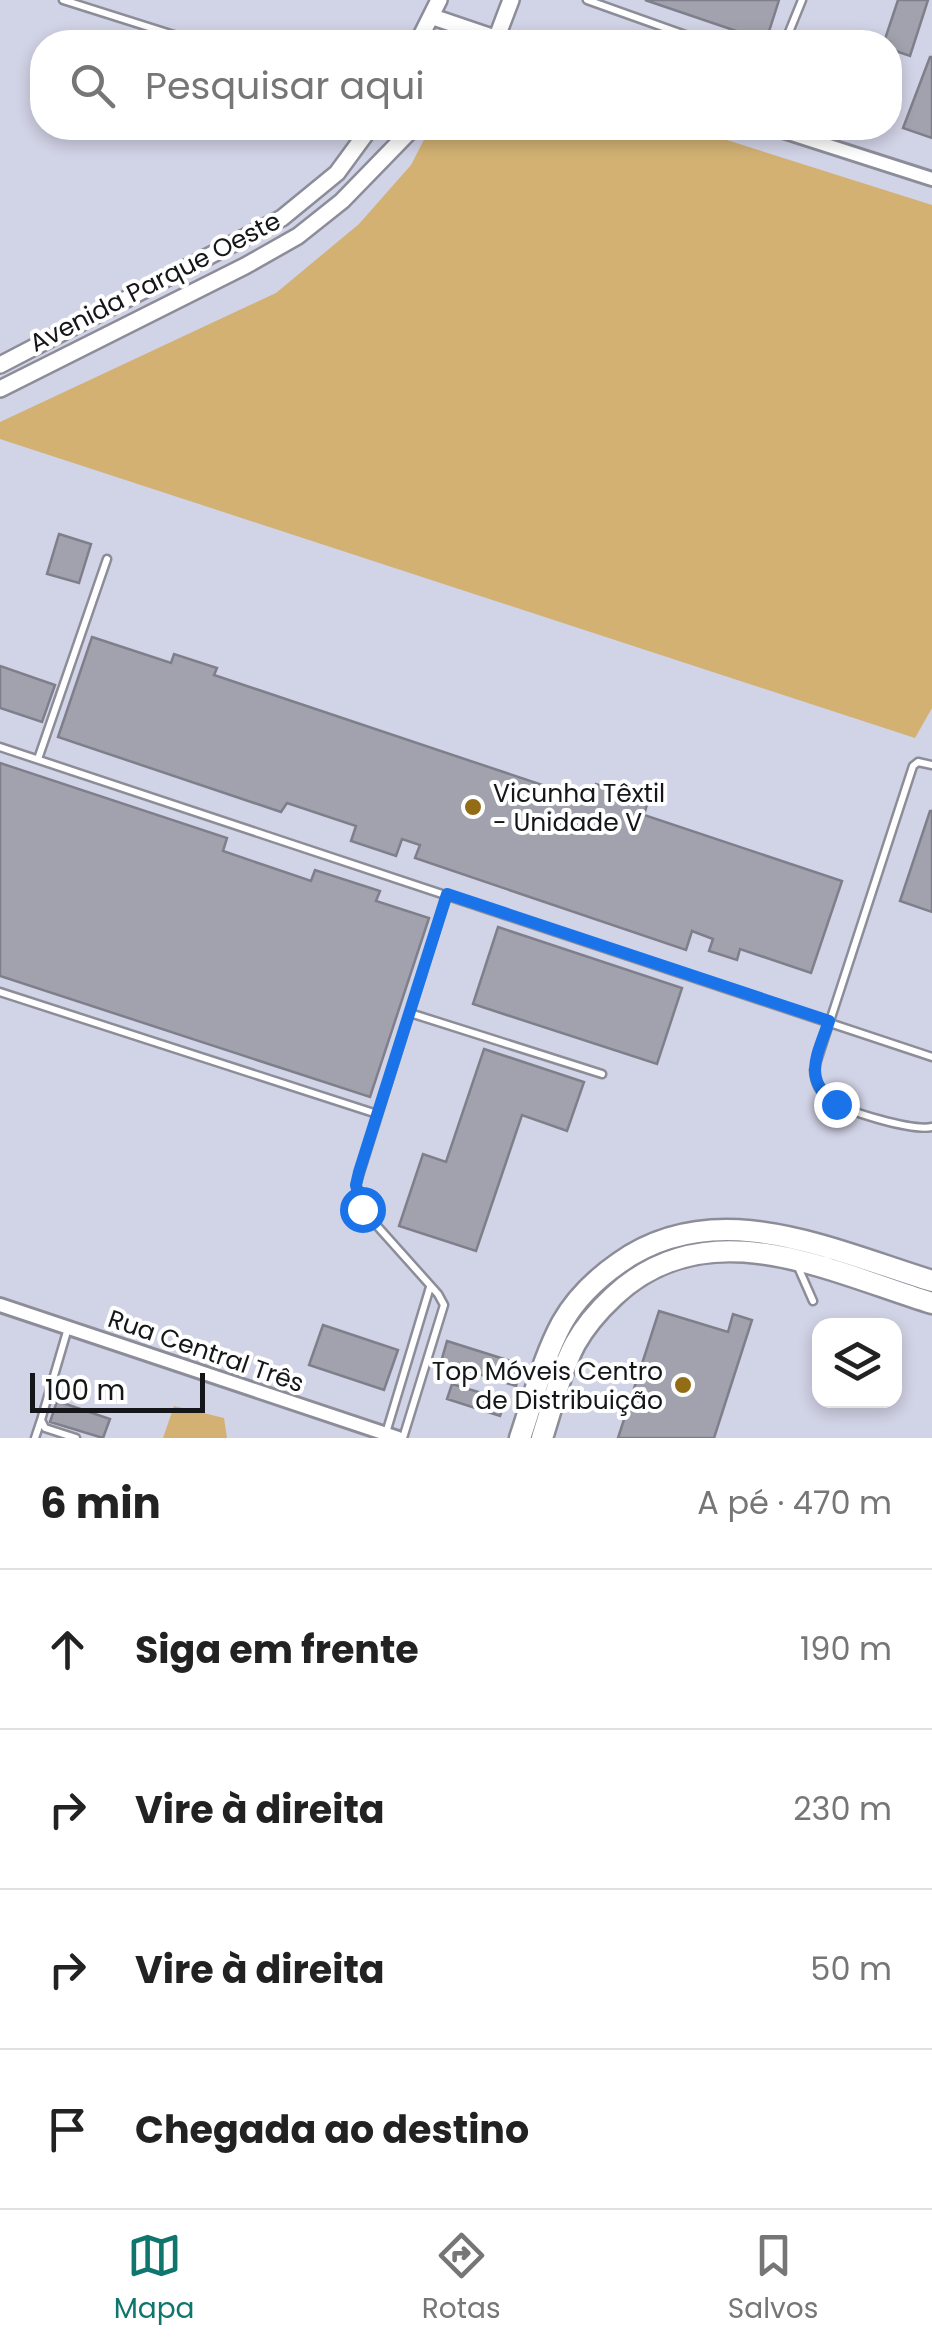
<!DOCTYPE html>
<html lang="pt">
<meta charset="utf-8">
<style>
:root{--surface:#fff;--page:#f6f6f6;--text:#222;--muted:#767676;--line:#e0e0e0;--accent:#0f766e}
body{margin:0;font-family:Poppins,sans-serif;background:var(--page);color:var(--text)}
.controls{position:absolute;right:30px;bottom:30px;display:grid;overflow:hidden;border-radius:20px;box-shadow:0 5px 15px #0003}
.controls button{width:90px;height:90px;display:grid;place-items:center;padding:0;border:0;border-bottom:2px solid var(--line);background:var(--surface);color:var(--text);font:50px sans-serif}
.scale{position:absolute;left:30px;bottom:25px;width:175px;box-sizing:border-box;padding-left:10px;border:5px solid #15161a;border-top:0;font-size:28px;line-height:35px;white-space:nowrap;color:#15161a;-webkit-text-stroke:8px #fff;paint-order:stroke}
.stop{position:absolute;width:30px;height:30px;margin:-22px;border:8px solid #1a73e8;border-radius:50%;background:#fff}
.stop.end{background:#1a73e8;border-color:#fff;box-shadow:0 2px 10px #0008}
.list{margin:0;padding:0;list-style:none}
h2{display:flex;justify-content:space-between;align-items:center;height:130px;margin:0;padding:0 40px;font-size:42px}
h2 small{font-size:32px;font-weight:400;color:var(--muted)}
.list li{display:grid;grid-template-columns:65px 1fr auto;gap:30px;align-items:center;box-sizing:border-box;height:160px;padding:0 40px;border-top:2px solid var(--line)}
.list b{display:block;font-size:38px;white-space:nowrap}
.list em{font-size:32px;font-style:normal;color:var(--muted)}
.icon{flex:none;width:55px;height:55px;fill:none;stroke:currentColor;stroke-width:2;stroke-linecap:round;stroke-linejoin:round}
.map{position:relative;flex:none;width:932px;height:1438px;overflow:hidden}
.search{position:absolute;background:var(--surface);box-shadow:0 5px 15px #0003;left:30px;right:30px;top:30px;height:110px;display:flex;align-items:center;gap:25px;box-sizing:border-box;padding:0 35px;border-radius:40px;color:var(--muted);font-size:38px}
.sheet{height:770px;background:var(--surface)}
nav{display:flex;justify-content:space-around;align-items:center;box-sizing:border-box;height:140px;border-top:2px solid var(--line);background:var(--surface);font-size:28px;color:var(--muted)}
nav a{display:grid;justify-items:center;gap:5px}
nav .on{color:var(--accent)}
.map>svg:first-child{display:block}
.built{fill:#d1d3e6;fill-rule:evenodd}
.green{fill:#d2b173}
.building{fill:#a1a2ad;stroke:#7e7f8a;stroke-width:2.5}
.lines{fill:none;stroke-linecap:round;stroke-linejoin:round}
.service-casing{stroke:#8c8d98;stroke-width:11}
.minor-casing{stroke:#8c8d98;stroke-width:18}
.tertiary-casing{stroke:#8c8d98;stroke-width:20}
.primary-casing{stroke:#8c8d98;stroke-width:25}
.service{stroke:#fff;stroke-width:6}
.minor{stroke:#fff;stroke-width:12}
.tertiary{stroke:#fff;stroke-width:15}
.primary{stroke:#fff;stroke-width:20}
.route{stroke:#1a73e8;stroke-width:12}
.poi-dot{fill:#936d15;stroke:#fff;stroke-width:4}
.labels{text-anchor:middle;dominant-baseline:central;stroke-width:8;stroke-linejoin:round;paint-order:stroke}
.street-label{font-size:25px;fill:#15161a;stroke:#fff}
.poi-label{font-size:25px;fill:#15161a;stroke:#fff;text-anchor:start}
</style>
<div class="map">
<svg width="932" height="1438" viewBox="0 0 932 1438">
<rect width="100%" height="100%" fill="#dddeeb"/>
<path class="built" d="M0,0H932V1438H0ZM42,42H890V128H42ZM820,1326H894V1400H820Z"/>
<path class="green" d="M430,128H689L932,205V708L915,738L0,439V422L276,293L359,224L411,165Z
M174,1406L224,1418L227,1438H163Z"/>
<path class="building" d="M645,0H779L766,41Z
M898,0H928L910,56L890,49V42H884Z
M930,57H932V138L903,128Z
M59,534L91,544L79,583L47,574Z
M92,637L171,663L174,654L217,668L214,675L590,801L596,784L648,801L644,815L842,881L811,973L740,949L737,960L709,951L713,939L692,931L686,950L415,858L420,845L402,839L396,856L351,841L356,826L287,803L281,812L58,737Z
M0,666L55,685L42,722L0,708Z
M0,763L227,838L223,851L311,881L315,870L380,891L376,901L429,918L370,1097L0,976Z
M930,811H932V912L900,901Z
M498,927L682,988L657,1064L473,1004Z
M484,1049L584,1082L567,1131L522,1115L476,1251L399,1226L423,1154L446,1162Z
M659,1311L728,1332L733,1314L752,1320L714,1438H618Z
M323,1325L398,1350L384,1390L309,1365Z
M447,1341L523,1365L516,1386L441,1362Z
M452,1384L505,1400L500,1416L447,1399Z
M57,1401L110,1419L103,1438L50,1422Z"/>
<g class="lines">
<defs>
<path id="service" d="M63,0L196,42
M587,0L705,42
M785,42L802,0
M0,747L932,1057
M38,759L107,559
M932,765L918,762L913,766L814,1070C815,1083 819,1091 829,1099C845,1112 913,1131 932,1127
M0,992L377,1114
M410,1013L602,1074
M798,1267L813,1301
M41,1420L68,1328
M386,1433L430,1287
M35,1438L41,1420L45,1428L76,1438
M403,1438L444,1305L438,1294L362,1209L356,1185L447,894"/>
<path id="minor" d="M773,128L932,179
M0,1305L398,1438"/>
<path id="tertiary" d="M433,17L498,39
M418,42L439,0
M495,42L511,0
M0,365L282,218L337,173L370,128
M0,389L245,266L298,236L342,201L413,128"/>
<path id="primary" d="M520,1438C533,1400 543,1358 562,1323C576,1298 596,1279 619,1263C716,1194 831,1250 932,1281
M542,1438C552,1407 560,1373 575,1344C585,1326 599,1310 614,1296C708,1208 828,1271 932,1303"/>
</defs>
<use href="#service" class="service-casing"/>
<use href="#minor" class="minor-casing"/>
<use href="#tertiary" class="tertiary-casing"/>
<use href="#primary" class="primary-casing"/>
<use href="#service" class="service"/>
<use href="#minor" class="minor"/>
<use href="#tertiary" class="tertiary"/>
<use href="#primary" class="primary"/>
</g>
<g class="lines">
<path class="route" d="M362,1209L356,1185L359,1172L447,894L829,1021C818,1054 801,1079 836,1104"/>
</g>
<g class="poi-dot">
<circle cx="473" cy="807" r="10"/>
<circle cx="683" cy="1385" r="10"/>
</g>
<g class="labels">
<g class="street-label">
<text transform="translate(155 282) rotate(-27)">Avenida Parque Oeste</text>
<text transform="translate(206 1351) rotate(19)">Rua Central Três</text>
</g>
<g class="poi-label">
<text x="493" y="793">Vicunha Têxtil<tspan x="493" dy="29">- Unidade V</tspan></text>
<text x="663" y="1371" text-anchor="end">Top Móveis Centro<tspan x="663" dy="29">de Distribuição</tspan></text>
</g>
</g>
</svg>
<div class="controls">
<button><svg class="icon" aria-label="layers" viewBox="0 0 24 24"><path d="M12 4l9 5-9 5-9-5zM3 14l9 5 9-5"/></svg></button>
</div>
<div class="scale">100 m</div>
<div class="stop" style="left:362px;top:1209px"></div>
<div class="stop end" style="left:836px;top:1104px"></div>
<div class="search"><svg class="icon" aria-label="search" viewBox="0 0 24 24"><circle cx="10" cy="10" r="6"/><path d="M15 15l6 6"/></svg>Pesquisar aqui</div>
</div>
<section class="sheet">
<h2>6 min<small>A pé · 470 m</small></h2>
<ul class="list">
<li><svg class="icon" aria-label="ahead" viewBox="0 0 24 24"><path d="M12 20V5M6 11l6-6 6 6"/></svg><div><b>Siga em frente</b></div><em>190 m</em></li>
<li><svg class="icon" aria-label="right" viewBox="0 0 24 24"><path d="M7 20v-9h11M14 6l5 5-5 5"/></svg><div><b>Vire à direita</b></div><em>230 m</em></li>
<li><svg class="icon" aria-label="right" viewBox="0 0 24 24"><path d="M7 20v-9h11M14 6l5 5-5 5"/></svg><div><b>Vire à direita</b></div><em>50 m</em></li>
<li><svg class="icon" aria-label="arrive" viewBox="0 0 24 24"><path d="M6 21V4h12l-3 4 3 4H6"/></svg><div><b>Chegada ao destino</b></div></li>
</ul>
</section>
<nav>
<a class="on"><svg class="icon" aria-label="map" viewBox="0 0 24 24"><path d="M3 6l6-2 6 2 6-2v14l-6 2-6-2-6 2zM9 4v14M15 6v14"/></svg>Mapa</a>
<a><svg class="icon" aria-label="directions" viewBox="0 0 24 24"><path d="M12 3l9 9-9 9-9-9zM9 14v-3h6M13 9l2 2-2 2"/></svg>Rotas</a>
<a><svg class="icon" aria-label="saved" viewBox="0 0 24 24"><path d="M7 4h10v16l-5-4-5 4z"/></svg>Salvos</a>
</nav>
